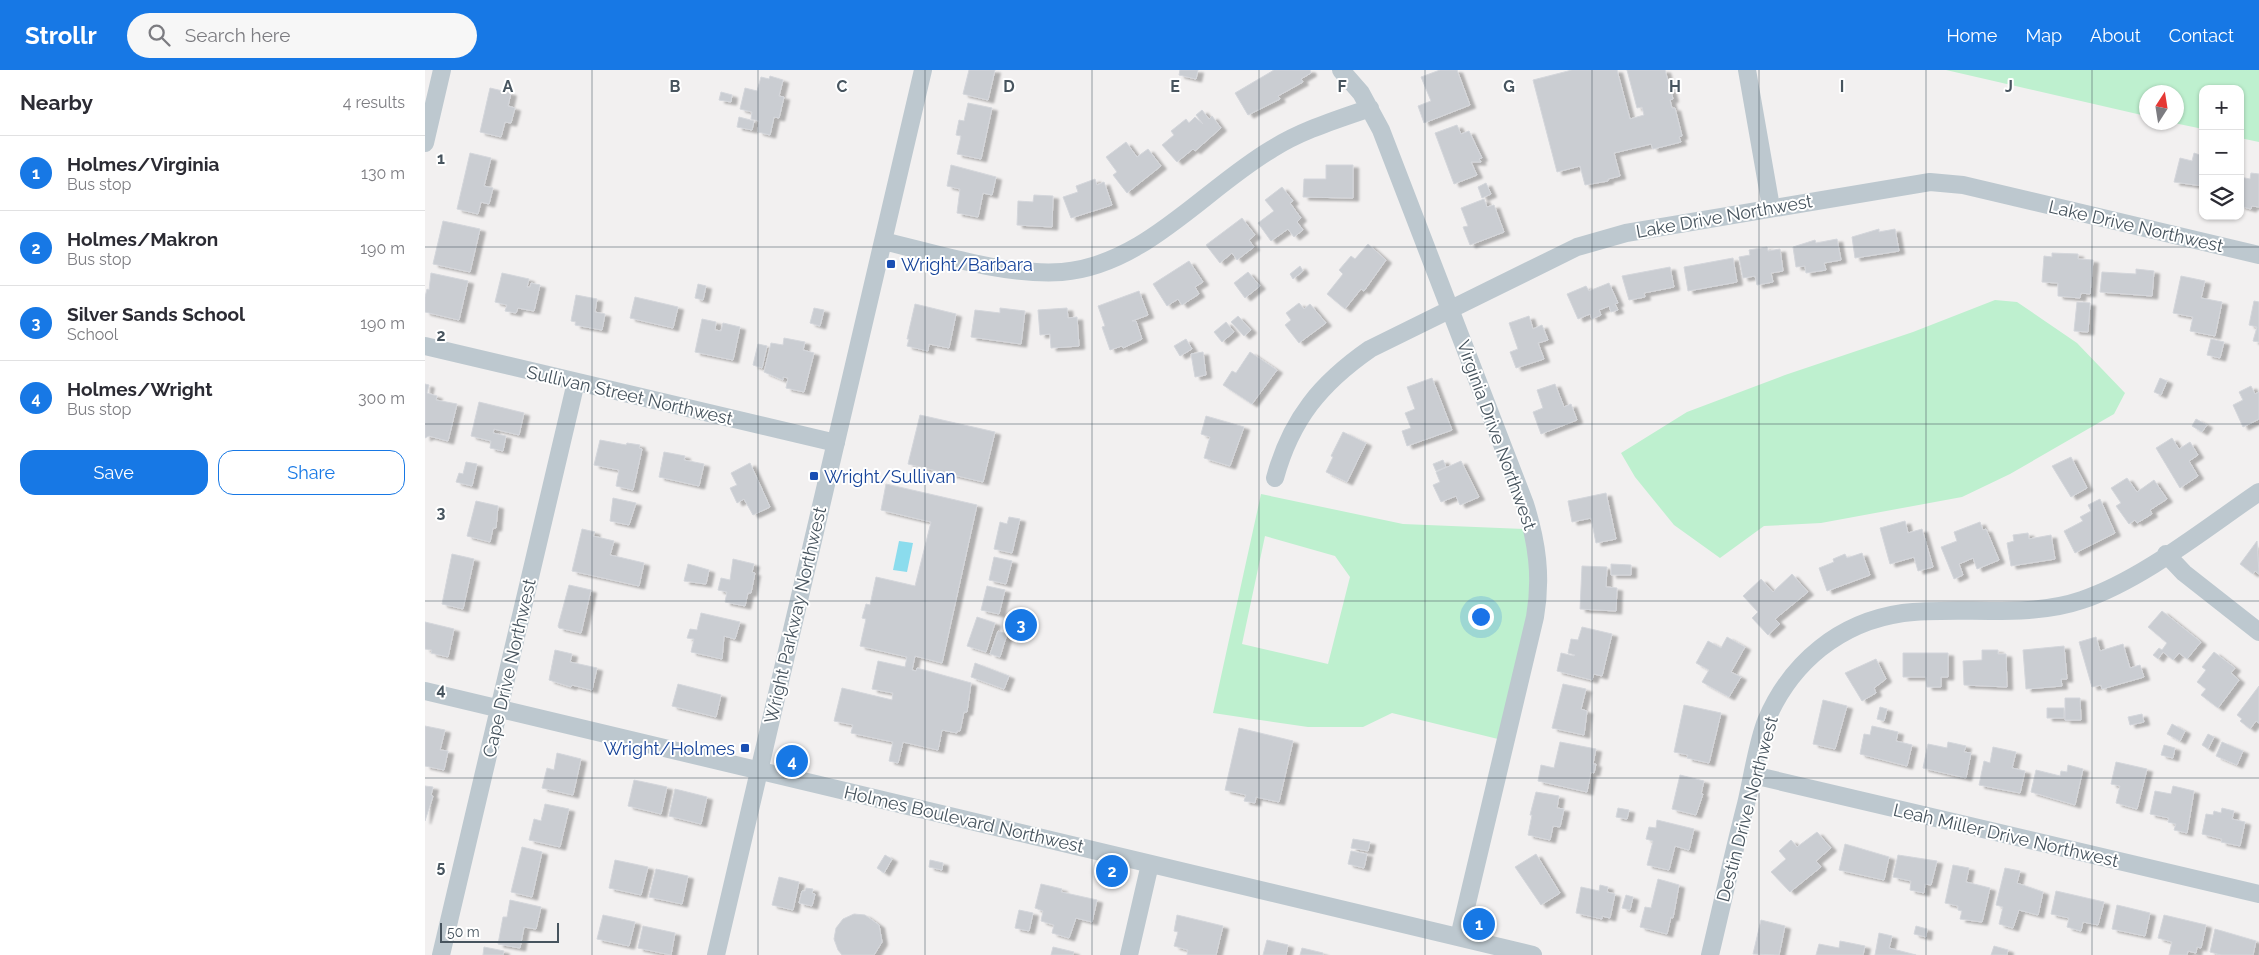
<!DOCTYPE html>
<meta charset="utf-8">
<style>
:root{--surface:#fff;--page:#f7f7f7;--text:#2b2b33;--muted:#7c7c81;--line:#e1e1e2;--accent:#1778e5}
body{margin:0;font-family:Raleway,sans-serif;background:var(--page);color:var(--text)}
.controls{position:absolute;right:15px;top:15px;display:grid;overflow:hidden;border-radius:10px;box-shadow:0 1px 4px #0004}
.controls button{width:45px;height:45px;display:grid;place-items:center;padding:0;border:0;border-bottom:1px solid var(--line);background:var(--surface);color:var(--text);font:25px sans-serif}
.compass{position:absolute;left:1714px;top:15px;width:45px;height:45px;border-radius:50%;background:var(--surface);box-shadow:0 1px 4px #0004;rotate:12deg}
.scale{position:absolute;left:15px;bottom:12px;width:119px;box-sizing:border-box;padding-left:5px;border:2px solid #47545e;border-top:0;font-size:14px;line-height:18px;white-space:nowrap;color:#47545e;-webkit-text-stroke:4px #fff;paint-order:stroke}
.you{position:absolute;left:1055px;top:546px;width:18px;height:18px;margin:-12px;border:4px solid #fff;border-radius:50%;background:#1a73e8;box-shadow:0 0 0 8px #1a73e833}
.badge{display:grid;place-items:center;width:32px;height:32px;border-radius:50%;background:var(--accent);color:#fff;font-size:16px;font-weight:700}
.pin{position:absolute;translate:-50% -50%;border:2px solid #fff;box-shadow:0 1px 5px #0006}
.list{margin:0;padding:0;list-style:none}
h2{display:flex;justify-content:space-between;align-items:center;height:65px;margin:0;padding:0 20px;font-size:21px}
h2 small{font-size:16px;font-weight:400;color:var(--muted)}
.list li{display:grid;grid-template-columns:32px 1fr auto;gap:15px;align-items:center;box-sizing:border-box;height:75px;padding:0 20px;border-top:1px solid var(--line)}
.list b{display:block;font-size:19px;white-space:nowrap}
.list p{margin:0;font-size:16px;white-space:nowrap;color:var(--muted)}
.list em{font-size:16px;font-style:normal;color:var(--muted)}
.actions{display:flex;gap:10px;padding:15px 20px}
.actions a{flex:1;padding:11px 0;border:1px solid var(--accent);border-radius:15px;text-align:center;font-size:18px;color:var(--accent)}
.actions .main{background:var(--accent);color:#fff}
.icon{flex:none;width:28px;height:28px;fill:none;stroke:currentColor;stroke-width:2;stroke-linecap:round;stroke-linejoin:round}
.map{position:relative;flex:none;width:1834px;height:885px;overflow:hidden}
header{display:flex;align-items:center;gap:30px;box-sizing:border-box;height:70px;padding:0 25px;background:var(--accent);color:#fff}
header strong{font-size:24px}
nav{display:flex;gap:28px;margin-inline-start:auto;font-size:18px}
.search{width:350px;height:45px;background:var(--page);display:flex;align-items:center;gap:12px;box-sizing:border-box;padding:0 18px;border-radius:28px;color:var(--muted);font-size:19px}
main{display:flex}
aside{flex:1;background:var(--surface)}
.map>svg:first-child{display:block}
.green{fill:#bef0cf;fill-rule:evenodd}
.water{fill:#8bdced}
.building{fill:#cacdd2;stroke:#d4d6db;filter:url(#shadow)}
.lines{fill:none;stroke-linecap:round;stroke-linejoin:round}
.minor{stroke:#bdc8cf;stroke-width:18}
.grid{fill:none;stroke:#47545e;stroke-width:1;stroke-opacity:0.55}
.transit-dot{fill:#1a4fb4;stroke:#fff;stroke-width:2}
.labels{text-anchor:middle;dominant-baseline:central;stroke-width:4;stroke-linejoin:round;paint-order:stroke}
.street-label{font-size:18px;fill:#47545e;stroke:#fff}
.transit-label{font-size:18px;fill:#164399;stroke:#fff;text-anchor:start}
.grid-label{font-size:16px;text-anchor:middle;font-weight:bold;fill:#47545e;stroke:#fff;stroke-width:4;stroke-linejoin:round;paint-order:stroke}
</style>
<header>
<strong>Strollr</strong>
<div class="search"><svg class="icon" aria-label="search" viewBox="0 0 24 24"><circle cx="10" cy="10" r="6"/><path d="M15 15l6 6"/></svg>Search here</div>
<nav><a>Home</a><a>Map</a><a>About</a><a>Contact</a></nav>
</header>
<main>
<aside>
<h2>Nearby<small>4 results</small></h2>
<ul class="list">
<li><span class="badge">1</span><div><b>Holmes/Virginia</b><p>Bus stop</p></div><em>130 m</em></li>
<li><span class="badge">2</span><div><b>Holmes/Makron</b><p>Bus stop</p></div><em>190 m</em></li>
<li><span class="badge">3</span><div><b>Silver Sands School</b><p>School</p></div><em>190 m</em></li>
<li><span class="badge">4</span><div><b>Holmes/Wright</b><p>Bus stop</p></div><em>300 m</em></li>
</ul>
<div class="actions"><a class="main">Save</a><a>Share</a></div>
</aside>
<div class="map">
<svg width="1834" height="885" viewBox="0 0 1834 885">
<defs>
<filter id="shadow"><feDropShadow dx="5.5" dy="3" stdDeviation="1" flood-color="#0004"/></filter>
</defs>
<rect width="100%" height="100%" fill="#f2f0f0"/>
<path class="green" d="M1521,0H1834V72L1815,68V19H1778V59L1749,53L1752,52V22H1722L1721,46Z
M1570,230L1592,232L1652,273L1700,323L1689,344L1585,404L1537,427L1396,453L1339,456L1295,488L1249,455L1210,407L1196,383L1262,342L1360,305L1488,262Z
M836,424L978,454L1099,459L1106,495L1105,532L1073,669L967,643L938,657H883L788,643ZM840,466L910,486L925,507L903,594L817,574Z"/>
<path class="water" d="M474,471L488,473L482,502L468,500Z"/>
<path class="building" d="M544,0H570L563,30L538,24Z
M755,0H773L771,9L754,5Z
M849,0H885L886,3L876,9L878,12L853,26L855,29L823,45L810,23Z
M1015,0H1032L1045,35L999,53L993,36L1006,31L996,7Z
M1147,0H1192L1205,49L1219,45L1217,37L1212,38L1202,0H1240L1248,29L1245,30L1247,38H1250L1257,66L1254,67L1256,72L1228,79L1226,74L1189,83L1195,106L1183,109V111L1160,115L1155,96L1132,102L1108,10Z
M345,6L358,10L354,26L359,27L354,48L349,47L345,65L333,62L334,51L326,49L327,42L315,39L320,18L332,21L336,7L344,9Z
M65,18L86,23L83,36L90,38L86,53L80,52L76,67L55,62Z
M296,22L307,25L306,32L294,30Z
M543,33L567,38L556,89L532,84L536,66L531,65L534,50L539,51Z
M777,40L784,49L787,46L796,58L770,81L768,79L752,92L737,75L749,65L746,61L761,49L764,53L770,47L778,54L771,45Z
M314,47L329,51L327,60L312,57Z
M1032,55L1036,64L1044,61L1057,88L1054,89L1056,92H1046L1052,105L1029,114L1010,63Z
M701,72L712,87L723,79L736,96L702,123L688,105L692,102L681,87Z
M45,83L66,88L59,116L68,118L64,134L56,132L53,144L32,139Z
M1769,83L1778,86V116L1749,112L1755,88L1767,91Z
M526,95L571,107L567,125L558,123L553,147L532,143L535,119L522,116Z
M901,95H928V128L878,127L879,109H901Z
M1826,103L1834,104V137L1827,136L1826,139L1815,136V107L1825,109Z
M670,109L672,115L679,112L687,135L646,148L638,127L653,122L651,116Z
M1061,113L1066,124L1057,128L1053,117Z
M857,117L868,131L865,133L876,148L872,152L878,160L869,167L863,159L846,171L833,153L849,141L840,130Z
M609,125L628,126L627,157L592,155L593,131L608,132Z
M1059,129L1062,137L1069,135L1079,162L1045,175L1038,157L1043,156L1036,138Z
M817,148L830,165L824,170L829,177L812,190L807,183L795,193L781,175Z
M18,151L55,159L45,202L8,194Z
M1454,159V162L1470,159L1474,181L1430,188L1427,167Z
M1412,169L1416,190L1399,193L1401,200L1381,203L1380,196L1371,197L1368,177L1390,170L1391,173Z
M943,174L961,190L939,221L936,219L920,239L902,224L918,204L914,200L926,186L930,189Z
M1342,177L1343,181L1355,179L1358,201L1346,203L1348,212L1332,215L1330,206L1318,208L1314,187L1325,185L1324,180Z
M1627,183L1653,184V189L1668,190L1665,224L1656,223L1655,228L1633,226V213L1617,212L1619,186L1627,187Z
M1308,188L1312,212L1263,221L1259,197Z
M764,191L778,212L770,217L774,224L757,235L753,229L742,236L728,214Z
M875,196L878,201L868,209L865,204Z
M1245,197L1249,217L1219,223L1220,227L1204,230L1197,206Z
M1711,199L1729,201L1727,226L1675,222L1677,202L1711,204Z
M823,202L835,216L820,228L809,213Z
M6,203L43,211L34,250L0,242V227L2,219L4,220Z
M77,203L104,209L102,217H105L106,213L115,215L109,241L93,238L91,243L80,241L82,235L70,232Z
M1756,206L1780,211L1776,228L1797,232L1790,266L1765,261L1768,247L1748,243Z
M1184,213L1193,233L1190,234L1193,240L1186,242L1184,236L1174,240L1176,245L1167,249L1165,244L1153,249L1142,224L1161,216L1164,221Z
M273,214L281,216L278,230L270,228Z
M714,221L723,245L707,251H711L717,269L698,278L697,276L685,280L677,257L680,256L673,236Z
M151,225L172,229L170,242L180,244L177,260L150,255L151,252L146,251Z
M210,227L253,237L248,258L205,248Z
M1829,231L1834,232V272L1828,271L1832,257L1824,255Z
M1652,232L1665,233L1663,262L1649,261Z
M874,233L879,239L885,234L901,253L874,273L860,255L866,250L861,243Z
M490,234L531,244L524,278L504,274L503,281L482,276L484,269H482Z
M389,238L399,240L395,256L385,253Z
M575,238L600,241L596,274L546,267L550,240L575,243Z
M642,238L643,248L652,247L654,276L626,278L625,264L615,265L613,240Z
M813,246L826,260L819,266L806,252Z
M1104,246L1108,259L1117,255L1123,270L1113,273L1119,289L1091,298L1085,282L1093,279L1084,253Z
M277,249L291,252L290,260L296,261L298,253L315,257L308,290L270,282Z
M801,252L809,262L797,272L789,262Z
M359,268L380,272L378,280L389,283L379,322L361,318L363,308L358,307V310L339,302L346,273L358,275Z
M761,269L767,279L755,286L749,276Z
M1786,269L1799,272L1795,288L1782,285Z
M333,274L342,276L337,298L328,295Z
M778,282L781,305L770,307L766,284Z
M825,282L852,300L827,334L798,315L807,301L811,303Z
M1007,308L1027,360L982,376L977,361L986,358L980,343L990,339L982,317Z
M1735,308L1742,311L1736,325L1729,322Z
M0,314L4,315L2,323L12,326L11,330L32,334L23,371L4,366L0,368Z
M1130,314L1139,337L1146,334L1152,350L1116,364L1108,342L1118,338L1112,320Z
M1826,316L1830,324L1834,322V349L1818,357L1808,335L1818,330L1814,322Z
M54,332L99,343L94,365L69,359L68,363L81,366L78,381L65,378L66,371L46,366Z
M495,345L570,362L558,412L483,394Z
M781,346L819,357L805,396L779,388L785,367L776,364Z
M1771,349L1782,355L1777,362L1767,356Z
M918,362L941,373L922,412L901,402L908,387L906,386Z
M1747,368L1754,379L1765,372L1773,385L1764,391L1773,406L1755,418L1731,378Z
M175,370L201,375L202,373L215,375L214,378L217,379L208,420L191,416L194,400L169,395Z
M239,382L260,386L259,390L279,394L274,416L234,407Z
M1646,387L1662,418L1646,427L1627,396Z
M1018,390L1021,397L1011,401L1008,394Z
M1036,391L1054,427L1035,435L1031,426L1016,432L1008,415L1015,412L1011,402Z
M41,392L52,394L47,416L31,412L34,403L38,404Z
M325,393L345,437L328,445L319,429L312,433L305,418L312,415L306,403Z
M1702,408L1712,422L1729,410L1742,429L1725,440L1727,444L1712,453L1710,450L1704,454L1691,436L1696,433L1686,418Z
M461,414L552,435L517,593L490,586L487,600L491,601L492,598L546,613L542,642H539L535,661H532V663L517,660L513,680L478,672L473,693L464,691L468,672L426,663L428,655L409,651L417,618L467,630L468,623L447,619L453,591L480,597L482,587L435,576L441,549L437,548L441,534L445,535L451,507L490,516L506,452L456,440Z
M1181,423L1191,469L1171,473L1166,448L1147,452L1143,431Z
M188,428L211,433L204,455L185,451Z
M1675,429L1690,463L1650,483L1639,461L1658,451L1655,447L1666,441L1663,435Z
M51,431L73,436L71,458H68L65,472L42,466Z
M584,447L595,449L587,483L569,479L575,452L582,454Z
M1480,451L1483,463L1497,459L1508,497L1493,501L1489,487L1465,494L1455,458Z
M1555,452L1558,460L1561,459L1574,490L1552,499L1548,488L1534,494L1538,505L1529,509L1516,477L1532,471L1529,462Z
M157,459L170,462L168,466L189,471L185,485L219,493L214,516L147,501Z
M1603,463L1604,469L1626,465L1630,489L1586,496L1582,473L1589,471L1588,465Z
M1832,471L1834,504L1830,501L1828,504L1815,494Z
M1437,483L1445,505L1402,521L1394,498L1409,492L1408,489L1420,484L1422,488Z
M27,484L49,489L38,539L17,534Z
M569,487L587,491L581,514L564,510Z
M308,489L329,494L327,502L330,503L326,523H323L320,536L300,532L302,522L293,520L296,508L305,510Z
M263,494L284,500L281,514L259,511Z
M1186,494L1206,495V505H1186Z
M1157,496L1182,497L1181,517L1192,518L1191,541L1155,539Z
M1367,504L1383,522L1350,549L1355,554L1343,565L1327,548L1333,542L1318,526L1336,509L1348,522Z
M144,515L166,520L156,563L134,558L133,556Z
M562,516L580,520L574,544L556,540Z
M1737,541L1776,572L1762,589L1754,583L1748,590L1738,582L1733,589L1728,585L1734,578L1737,580L1742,573L1723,557Z
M276,543L315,552L310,569L299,566L297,589L266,582L269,569L262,568L265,559L272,560Z
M552,547L570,553L561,582L542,576Z
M0,552L29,559L23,587L6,583L7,580L0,579Z
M1157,557L1187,564L1177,606L1169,604L1167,610L1132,601L1136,583L1149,586L1150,585L1143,583L1146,569L1153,570Z
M573,561L582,564L575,587L565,584Z
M1302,567L1320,577L1306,602L1316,607L1304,627L1277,612L1284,600L1271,593L1283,571L1296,578Z
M1671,567L1675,581L1698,574L1705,598L1715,595L1719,607L1677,619L1676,615L1667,617L1654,572Z
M1639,576L1642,609H1636L1637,616L1601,619L1598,580Z
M130,580L147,584L145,592L172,598L167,620L147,615L146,617L124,610Z
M1557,580H1573V584H1581L1582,617L1539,615L1538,591L1557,590Z
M1789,582L1810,598L1806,603L1814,610L1793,638L1776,625L1781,619L1772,612L1781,600L1777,597Z
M1478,583H1523V607H1516V617H1502L1501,607H1478Z
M1451,589L1461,609L1449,618L1451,623L1437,631L1420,603Z
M550,593L584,606L579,619L546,607Z
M253,614L296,625L291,647L247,636Z
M1138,614L1161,619L1156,639L1162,641L1159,665L1127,658Z
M1834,616V653L1831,651L1825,659L1815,651L1817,649L1812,645Z
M1640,628H1655L1656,650H1640Z
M1398,630L1422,636L1410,679L1388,674Z
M1259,635L1296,643L1284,693L1262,688L1263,685L1249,682Z
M1455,637L1462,639L1459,651L1452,649Z
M1622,638H1639V648H1622Z
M1717,644L1719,652L1705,655L1703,647Z
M1747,654L1760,661L1755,671L1742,664Z
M0,656L20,660L15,680L23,681L19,700L0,696Z
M1447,656L1473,662L1471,671L1487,675L1482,696L1435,684L1439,664L1445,665Z
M814,658L868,671L854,732L831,727L830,733L819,731L821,725L800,720Z
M1783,664L1789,667L1783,679L1777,675Z
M1135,672L1171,679L1168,694H1171L1169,703L1166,702L1162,722L1113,711L1116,695L1129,698Z
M1523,672L1541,676L1539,682L1546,683L1541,708L1498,698L1503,674L1522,678Z
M1797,672L1818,681L1812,695L1791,686Z
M1739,675L1750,678L1748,688L1736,685Z
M1568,677L1591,682L1587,698L1600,701L1595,723L1554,715L1559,691L1565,693Z
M132,683L156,689L148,725L117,718L122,698L129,700Z
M1691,692L1722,699L1712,739L1691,733L1695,716L1686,714Z
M1643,695L1658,699L1650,735L1606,722L1611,700L1635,706L1636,701L1642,702Z
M1255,705L1279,711L1276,724H1278L1271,745L1247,739Z
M209,710L242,717L236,744L203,736Z
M0,716L8,717L6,725L8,726L0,751Z
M1748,716L1769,721L1762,763L1749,760L1751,754L1743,752L1744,748L1725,744L1730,721L1746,724Z
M250,719L282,727L276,754L244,746Z
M1111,722L1134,726L1132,738L1139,739L1135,757L1128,756L1125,770L1103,765L1107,745H1105Z
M120,734L144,739L135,777L104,770L109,749L116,751Z
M1193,738L1204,740L1202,749L1191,747Z
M1797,738L1809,741L1807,749L1820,752L1815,776L1796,772L1797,769L1777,764L1781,744L1788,745L1789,741L1796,743Z
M1232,750L1269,759L1264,780L1250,776L1244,800L1222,795L1228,771L1221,769L1224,757L1231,758Z
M1392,762L1406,778L1391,791L1396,797L1365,822L1346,802L1361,789L1354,781L1366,770L1372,777Z
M928,769L945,772L943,781L926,778Z
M1420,774L1464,787L1459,810L1414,800Z
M97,777L117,782L107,827L86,822Z
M926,781L942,784L939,798L923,794Z
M1111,784L1135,823L1116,835L1090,797Z
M460,785L467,789L459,803L452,798Z
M1473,785L1512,791L1506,815L1500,814L1499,823L1485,820L1486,811L1468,807Z
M190,790L223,797L216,825L184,818Z
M505,790L518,793L517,800L504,797Z
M1528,795L1544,798L1541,812L1565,818L1557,852L1535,849L1537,841L1533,840V836L1520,833Z
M1580,798L1595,801L1592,813L1618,822L1613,845L1594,840L1588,858L1574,854L1578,837L1571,835Z
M231,799L263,806L257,834L224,827Z
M354,807L374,812L368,840L347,835Z
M1233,809L1254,815L1248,848L1246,847L1242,864L1215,857L1220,837L1226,838Z
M616,814L637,819L636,822L672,830L667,852L651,848L644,868L627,863L629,855L616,851L618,841L610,838Z
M1175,815L1183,817L1182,822L1190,824L1185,848L1177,846V849L1151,843L1156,817L1174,821Z
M381,818L388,819L387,823L390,824L387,836L374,833L377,821H380Z
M1631,821L1679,832L1673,855L1658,852L1656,861L1642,857L1644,848L1626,844Z
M1201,825L1208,827L1205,840L1197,838Z
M85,830L116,837L111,859L99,857L95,878L73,874L78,847H82Z
M1692,835L1725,843L1720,866L1687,859Z
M594,840L608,843L604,861L590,858Z
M429,844L440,845L454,855L457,872L449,885H417L413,880L409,869L411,858L418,849Z
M178,845L210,852L204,876L172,869Z
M752,845L798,856L791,885H762L763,880L749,876L753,862L749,861Z
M1739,845L1781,855L1776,878L1772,877L1771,883L1763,881L1762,885H1744L1747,872L1733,868Z
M1336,850L1360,856L1354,885L1328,884Z
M218,856L250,863L246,885L213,878Z
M1491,856L1502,859L1501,867L1489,864Z
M1790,859L1831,871L1828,885H1796L1785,882Z
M1454,863L1467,866L1464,878L1491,885H1450Z
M842,870L863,875L861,885H838Z
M1415,871L1440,876L1438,885H1391L1394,874L1414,878Z
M1569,876L1583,880L1582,885H1566Z
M59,877L79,881L78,885H58Z
M628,877L649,882L648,885H626Z
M877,878L898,883V885H875Z"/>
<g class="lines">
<path class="minor" d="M916,0L936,23L956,60L1100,434C1112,472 1117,507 1110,547L1034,867
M1322,0L1346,137
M0,73L17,0
M458,171C513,184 581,206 637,202C720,195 779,119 847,79C877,60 911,50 945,38
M0,276L411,373
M850,408C866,349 896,313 945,279L1152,177L1201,163L1505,112L1538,115L1834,185
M1741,484L1759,503L1834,562
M0,621L1108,885
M1328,705L1834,824
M16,885L151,312
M291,885L498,0
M704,885L725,794
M1285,885C1297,835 1308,784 1321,734C1327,709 1332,674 1341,651C1366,592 1415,552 1478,543C1536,536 1602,549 1657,530C1717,510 1781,458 1834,422"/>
</g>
<path class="grid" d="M167,0V885M333,0V885M500,0V885M667,0V885M834,0V885M1000,0V885M1167,0V885M1334,0V885M1501,0V885M1667,0V885M0,177H1834M0,354H1834M0,531H1834M0,708H1834"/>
<g class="transit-dot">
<rect x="461" y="189" width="10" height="10" rx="2.5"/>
<rect x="384" y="401" width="10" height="10" rx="2.5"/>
<rect x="315" y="673" width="10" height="10" rx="2.5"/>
</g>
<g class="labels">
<g class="street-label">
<text transform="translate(1299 146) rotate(-10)">Lake Drive Northwest</text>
<text transform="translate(1711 156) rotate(13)">Lake Drive Northwest</text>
<text transform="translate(205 325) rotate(13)">Sullivan Street Northwest</text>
<text transform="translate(1072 365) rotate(70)">Virginia Drive Northwest</text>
<text transform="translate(370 545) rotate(-77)">Wright Parkway Northwest</text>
<text transform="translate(84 598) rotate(-77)">Cape Drive Northwest</text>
<text transform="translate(1322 739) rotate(-75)">Destin Drive Northwest</text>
<text transform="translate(539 749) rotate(13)">Holmes Boulevard Northwest</text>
<text transform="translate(1581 765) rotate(13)">Leah Miller Drive Northwest</text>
</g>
<g class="transit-label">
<text x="476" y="194">Wright/Barbara</text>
<text x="399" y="406">Wright/Sullivan</text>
<text x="310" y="678" text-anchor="end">Wright/Holmes</text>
</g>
</g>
<g class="grid-label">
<text x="83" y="22">A</text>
<text x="250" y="22">B</text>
<text x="417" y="22">C</text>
<text x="584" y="22">D</text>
<text x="750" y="22">E</text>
<text x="917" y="22">F</text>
<text x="1084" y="22">G</text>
<text x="1250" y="22">H</text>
<text x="1417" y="22">I</text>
<text x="1584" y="22">J</text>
<text x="16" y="94">1</text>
<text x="16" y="271">2</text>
<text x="16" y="448">3</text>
<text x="16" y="625">4</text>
<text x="16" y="802">5</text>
</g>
</svg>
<div class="controls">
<button>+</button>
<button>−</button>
<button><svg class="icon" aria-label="layers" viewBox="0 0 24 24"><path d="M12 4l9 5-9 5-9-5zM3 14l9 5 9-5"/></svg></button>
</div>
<svg class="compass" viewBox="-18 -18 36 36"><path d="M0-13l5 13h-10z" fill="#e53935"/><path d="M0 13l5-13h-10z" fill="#7c7c81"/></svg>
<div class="scale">50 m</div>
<div class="you"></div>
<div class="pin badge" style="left:1054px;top:854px">1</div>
<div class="pin badge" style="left:687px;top:801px">2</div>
<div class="pin badge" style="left:596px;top:555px">3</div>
<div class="pin badge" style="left:367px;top:691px">4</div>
</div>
</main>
